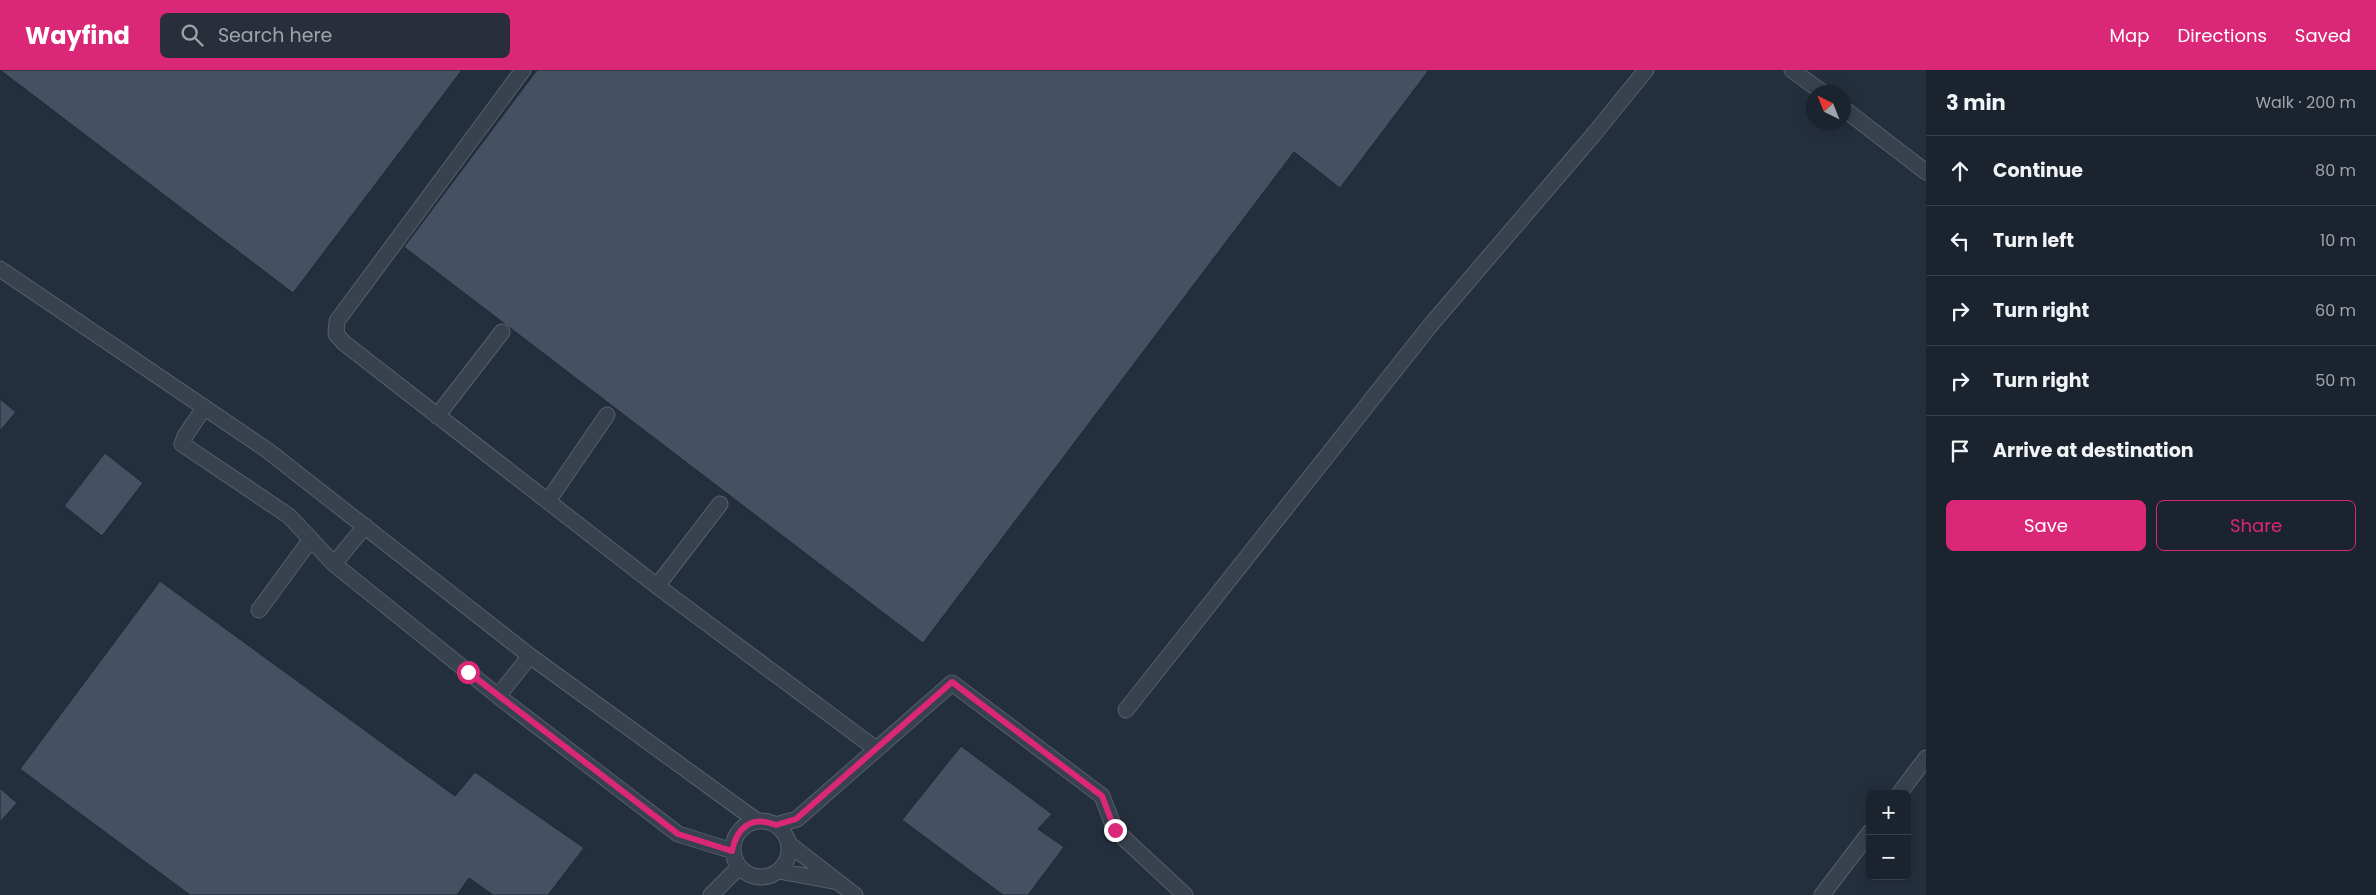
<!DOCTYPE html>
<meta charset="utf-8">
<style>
:root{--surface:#1b232e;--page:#282f3a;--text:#f1f3f6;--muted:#a0a4aa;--line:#39404a;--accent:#db2777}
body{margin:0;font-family:Poppins,sans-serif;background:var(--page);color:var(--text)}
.controls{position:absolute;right:15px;bottom:15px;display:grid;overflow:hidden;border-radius:8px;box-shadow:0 2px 12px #0003}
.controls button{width:45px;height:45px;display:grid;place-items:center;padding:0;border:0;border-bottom:1px solid var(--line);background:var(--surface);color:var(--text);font:25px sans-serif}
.compass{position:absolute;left:1806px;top:15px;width:45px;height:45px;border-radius:50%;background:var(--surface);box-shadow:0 2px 12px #0003;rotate:317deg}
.stop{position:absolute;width:15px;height:15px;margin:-11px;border:4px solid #db2777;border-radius:50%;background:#fff}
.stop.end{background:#db2777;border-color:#fff;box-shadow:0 1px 5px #0008}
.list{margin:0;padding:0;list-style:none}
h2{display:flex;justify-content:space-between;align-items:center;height:65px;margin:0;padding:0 20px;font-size:21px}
h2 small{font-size:16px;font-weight:400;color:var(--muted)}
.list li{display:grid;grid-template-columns:32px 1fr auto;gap:15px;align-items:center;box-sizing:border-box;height:70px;padding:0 20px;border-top:1px solid var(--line)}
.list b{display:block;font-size:19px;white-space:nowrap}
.list em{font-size:16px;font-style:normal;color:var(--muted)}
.actions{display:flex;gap:10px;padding:15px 20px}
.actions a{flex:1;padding:11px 0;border:1px solid var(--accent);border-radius:8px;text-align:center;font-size:18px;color:var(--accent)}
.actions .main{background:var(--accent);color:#fff}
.icon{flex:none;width:28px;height:28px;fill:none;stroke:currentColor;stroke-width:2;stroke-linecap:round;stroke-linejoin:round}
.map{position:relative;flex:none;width:1926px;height:825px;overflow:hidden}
header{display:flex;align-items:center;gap:30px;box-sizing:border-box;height:70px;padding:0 25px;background:var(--accent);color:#fff}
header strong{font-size:24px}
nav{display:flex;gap:28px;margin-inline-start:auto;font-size:18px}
.search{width:350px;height:45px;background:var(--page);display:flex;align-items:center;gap:12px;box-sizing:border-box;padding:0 18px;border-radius:8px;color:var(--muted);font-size:19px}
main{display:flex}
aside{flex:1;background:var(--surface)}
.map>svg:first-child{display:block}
.building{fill:#455162;stroke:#1f2835}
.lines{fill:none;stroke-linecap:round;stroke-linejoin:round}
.service-casing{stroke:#565f6c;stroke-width:17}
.service{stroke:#38414e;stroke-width:15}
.route{stroke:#db2777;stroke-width:6}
</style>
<header>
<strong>Wayfind</strong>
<div class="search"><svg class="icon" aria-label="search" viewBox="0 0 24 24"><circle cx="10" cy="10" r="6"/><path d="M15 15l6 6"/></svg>Search here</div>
<nav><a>Map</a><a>Directions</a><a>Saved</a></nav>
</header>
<main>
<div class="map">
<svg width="1926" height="825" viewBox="0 0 1926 825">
<rect width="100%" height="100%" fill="#242f3e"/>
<path class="building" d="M0,0H462L293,223Z
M537,0H1429L1340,118L1294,82L923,573L404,177Z
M0,329L16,342L0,361Z
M105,383L143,413L102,466L64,436Z
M160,511L455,726L475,702L584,778L548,825H493L469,808L457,825H190L20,699Z
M961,676L1052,744L1038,759L1064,777L1028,825H1003L902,750Z
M0,718L17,733L0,752Z"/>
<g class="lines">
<defs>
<path id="service" d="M523,0L337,251L336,264L344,273L657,516L876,679
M1792,0L1822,22
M1844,39L1926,102
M0,199L267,380L530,586L757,751
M204,338L185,366L182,374L289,446L334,494
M437,346L502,262
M548,431L607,345
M365,456L334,494L498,626L678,764L733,781
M657,516L720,434
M259,540L311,469
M498,626L530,586
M1126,640L1429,257L1594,64L1646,0
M1899,724L1926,688
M733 779a28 28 0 1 1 56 0a28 28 0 1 1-56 0Z
M776,755L797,749L952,613L1102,726L1115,760L1185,825
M779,801L838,812L789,774
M838,812L855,825
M711,825L739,797
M1822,825L1870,762"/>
</defs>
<use href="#service" class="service-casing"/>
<use href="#service" class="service"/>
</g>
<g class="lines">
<path class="route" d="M468,602L678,764L732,781C737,757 752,745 776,755L796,749L952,612L1102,726L1115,760"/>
</g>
</svg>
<div class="controls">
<button>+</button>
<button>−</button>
</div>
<svg class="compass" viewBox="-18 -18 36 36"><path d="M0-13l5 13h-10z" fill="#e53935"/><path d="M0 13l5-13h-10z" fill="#a0a4aa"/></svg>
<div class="stop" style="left:468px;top:602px"></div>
<div class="stop end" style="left:1115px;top:760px"></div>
</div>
<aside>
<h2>3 min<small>Walk · 200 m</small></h2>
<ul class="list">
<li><svg class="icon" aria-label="ahead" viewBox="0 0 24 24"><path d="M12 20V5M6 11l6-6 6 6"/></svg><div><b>Continue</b></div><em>80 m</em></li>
<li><svg class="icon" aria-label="left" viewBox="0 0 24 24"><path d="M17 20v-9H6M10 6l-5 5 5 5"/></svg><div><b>Turn left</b></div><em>10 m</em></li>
<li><svg class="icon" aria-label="right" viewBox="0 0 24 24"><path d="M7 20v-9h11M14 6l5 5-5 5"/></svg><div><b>Turn right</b></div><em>60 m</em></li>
<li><svg class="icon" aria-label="right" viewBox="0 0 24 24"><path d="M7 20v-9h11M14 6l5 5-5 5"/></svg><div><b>Turn right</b></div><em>50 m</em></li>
<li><svg class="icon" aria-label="arrive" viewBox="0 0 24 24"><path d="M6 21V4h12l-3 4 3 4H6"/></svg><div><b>Arrive at destination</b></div></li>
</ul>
<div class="actions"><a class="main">Save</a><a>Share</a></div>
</aside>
</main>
